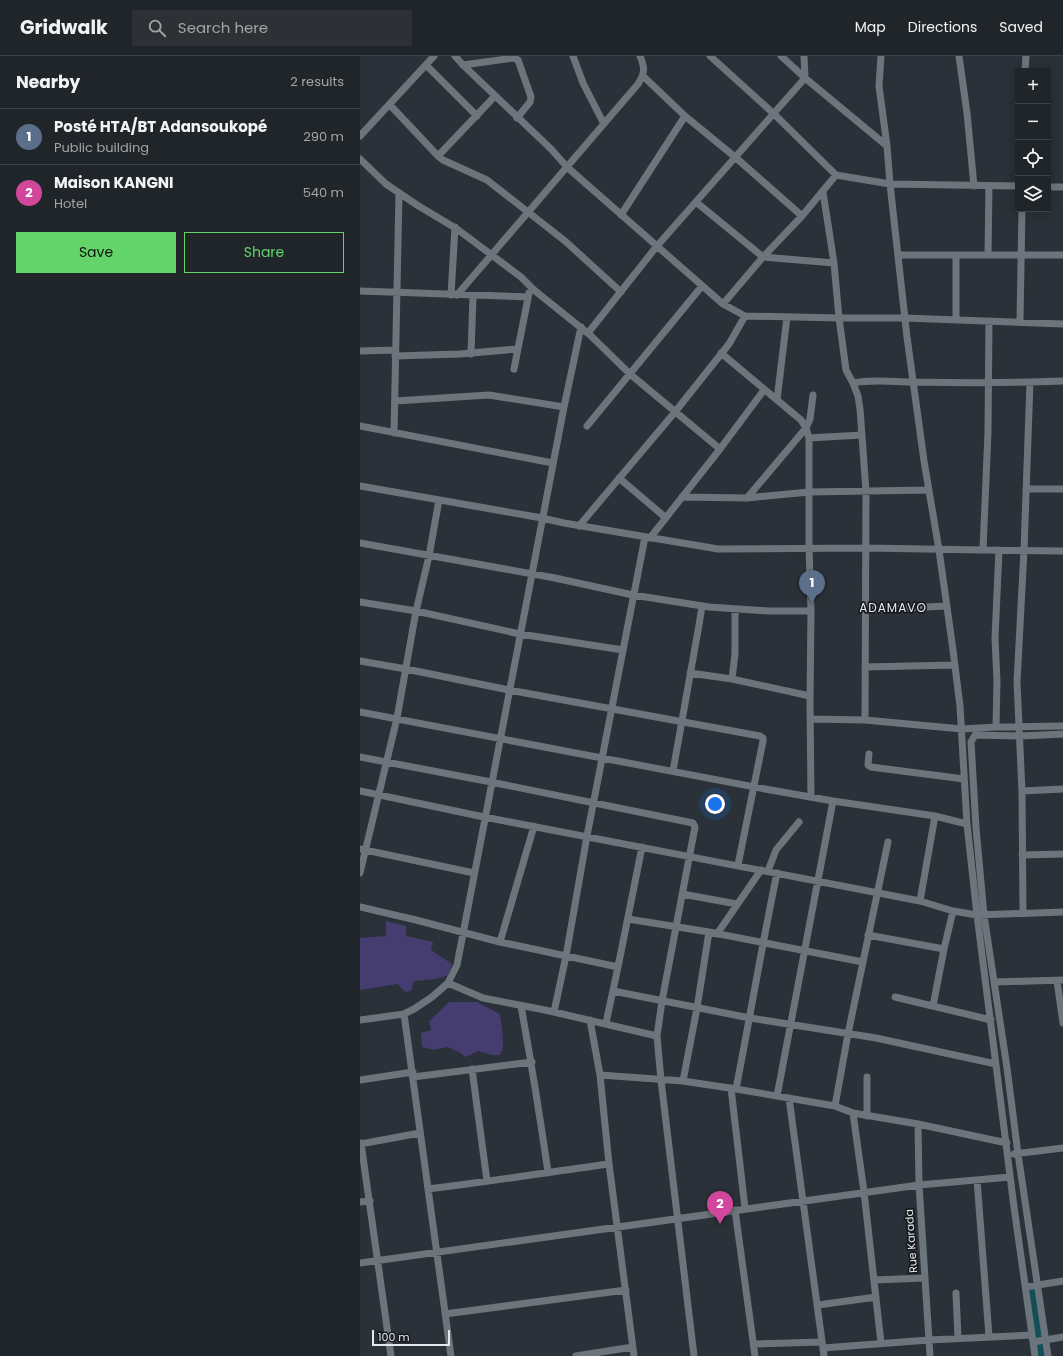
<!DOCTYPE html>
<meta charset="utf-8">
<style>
:root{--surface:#20252a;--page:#2d3136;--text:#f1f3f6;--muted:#a2a5a8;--line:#3d4247;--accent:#62d469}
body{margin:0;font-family:Poppins,sans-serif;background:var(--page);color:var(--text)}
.controls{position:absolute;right:12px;top:12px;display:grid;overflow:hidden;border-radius:0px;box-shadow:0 2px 10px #0003}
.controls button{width:36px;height:36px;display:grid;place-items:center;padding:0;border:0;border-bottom:1px solid var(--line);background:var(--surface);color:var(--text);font:20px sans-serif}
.scale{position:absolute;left:12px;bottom:10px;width:78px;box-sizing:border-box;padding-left:4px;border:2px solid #e5e9ed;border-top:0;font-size:11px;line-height:14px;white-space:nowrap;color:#e5e9ed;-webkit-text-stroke:3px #16191c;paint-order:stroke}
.you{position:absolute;left:355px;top:748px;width:14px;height:14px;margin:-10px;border:3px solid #fff;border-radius:50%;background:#1a73e8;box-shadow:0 0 0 6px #1a73e833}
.badge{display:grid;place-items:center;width:26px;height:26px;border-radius:50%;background:var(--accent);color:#fff;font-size:13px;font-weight:700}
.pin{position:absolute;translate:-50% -33px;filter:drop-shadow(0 1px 2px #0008)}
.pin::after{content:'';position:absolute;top:21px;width:14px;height:12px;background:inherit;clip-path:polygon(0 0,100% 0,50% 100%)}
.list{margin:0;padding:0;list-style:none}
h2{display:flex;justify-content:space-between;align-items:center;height:52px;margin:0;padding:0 16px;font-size:17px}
h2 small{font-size:13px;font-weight:400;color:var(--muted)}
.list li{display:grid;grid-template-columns:26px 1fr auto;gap:12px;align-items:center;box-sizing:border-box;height:56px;padding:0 16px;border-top:1px solid var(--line)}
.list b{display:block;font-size:15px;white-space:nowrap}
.list p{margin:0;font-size:13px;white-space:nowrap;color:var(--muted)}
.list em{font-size:13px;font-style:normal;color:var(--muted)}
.actions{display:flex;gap:8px;padding:12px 16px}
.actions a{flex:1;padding:9px 0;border:1px solid var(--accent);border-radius:0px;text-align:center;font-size:14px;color:var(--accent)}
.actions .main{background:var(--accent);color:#111}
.icon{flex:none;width:22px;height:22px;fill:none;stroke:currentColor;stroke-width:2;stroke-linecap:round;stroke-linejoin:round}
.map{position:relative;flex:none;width:703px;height:1300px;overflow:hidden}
header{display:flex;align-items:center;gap:24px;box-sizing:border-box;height:56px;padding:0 20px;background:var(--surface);border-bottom:1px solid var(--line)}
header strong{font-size:19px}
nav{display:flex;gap:22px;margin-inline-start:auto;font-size:14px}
.search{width:280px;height:36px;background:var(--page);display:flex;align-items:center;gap:10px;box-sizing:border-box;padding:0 14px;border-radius:0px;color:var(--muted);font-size:15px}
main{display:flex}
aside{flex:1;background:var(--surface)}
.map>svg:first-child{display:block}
.green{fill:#453c6f}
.water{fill:#134f57}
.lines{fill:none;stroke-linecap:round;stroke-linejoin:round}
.minor{stroke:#6d757c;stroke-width:7}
.labels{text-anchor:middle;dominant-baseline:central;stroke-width:3.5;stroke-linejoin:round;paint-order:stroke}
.street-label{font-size:11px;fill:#e5e9ed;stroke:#16191c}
.neighbourhood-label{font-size:12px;letter-spacing:1px;fill:#e5e9ed;stroke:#16191c}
</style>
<header>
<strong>Gridwalk</strong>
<div class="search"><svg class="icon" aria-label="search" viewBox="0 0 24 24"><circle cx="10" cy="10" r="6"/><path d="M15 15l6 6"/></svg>Search here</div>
<nav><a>Map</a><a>Directions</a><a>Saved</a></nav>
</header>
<main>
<aside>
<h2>Nearby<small>2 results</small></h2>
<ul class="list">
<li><span class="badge" style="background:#5c6f8a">1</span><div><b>Posté HTA/BT Adansoukopé</b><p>Public building</p></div><em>290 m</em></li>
<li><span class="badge" style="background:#d1479c">2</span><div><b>Maison KANGNI</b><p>Hotel</p></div><em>540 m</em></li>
</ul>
<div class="actions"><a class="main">Save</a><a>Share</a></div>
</aside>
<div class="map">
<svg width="703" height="1300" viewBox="0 0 703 1300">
<rect width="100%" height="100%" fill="#2b3138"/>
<path class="green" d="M26,865L46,870V880L73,886L71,894L92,908L88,919L76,923L54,925L51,935L45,936L40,931L38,928L0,934V882L26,880Z
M89,946H117L140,958C141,969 146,990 140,999H132L119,995L105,1001L101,997L88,991L73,994L62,991L61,977L71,974L69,965L77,958Z"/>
<path class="water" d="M672,1231L676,1233L685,1300H678L669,1234Z"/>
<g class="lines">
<path class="minor" d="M95,0L103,9L191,93L207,111L363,248L385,260L479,262H545L703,268
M213,0L223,27L244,68
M350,0L413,57L476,119L530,128L658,130
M421,0L445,22L527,90
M521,0L519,30L527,90L530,128L547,281L564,405L579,494L593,594L600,650L607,768L617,859L654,1151L675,1300
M599,0L607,57L614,130
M66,9L117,60
M103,9L154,2L158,4L171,41L170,46L157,62
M665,15L666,0
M283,20L325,60L375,101L442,160
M30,49L78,100L83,104L127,124L205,185L261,236
M0,80L74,0
M78,100L135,40
M0,103L26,128L57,149L97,173L161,221L174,234L230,279L270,318L360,393
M688,131H703
M463,136L474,207L479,262L486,314L493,327C513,323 534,326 554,326C603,327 653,327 703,325
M336,146L403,201L474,207
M261,159L325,60
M538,199H703
M628,199L629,130
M0,235L168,241
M91,239L95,171
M97,239L278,28C285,17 285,12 280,0
M363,248L403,201L442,160L476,119
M596,264V199
M660,265L662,153
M228,277L297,190L445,22L444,0
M0,295L35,294
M361,297L441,364L446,372L449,382V491L451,555L450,646L451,741
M111,298L113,240
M35,300L100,298L157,293
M154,313L169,237
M493,327L498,340L500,353L506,435L505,664
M417,344L427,261
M35,345L129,339L204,351
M0,370L193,407
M227,370L342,230
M34,377L39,137
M449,382L502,379
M259,422L306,462
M0,430L182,462L204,467L358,493L506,492L623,494L703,495
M666,433H703
M322,441L387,442L449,436L569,434
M387,442L446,372L450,363L453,339
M219,470L315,356L369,288L385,260
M290,482L360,393L404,334
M0,487L195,522L273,539L349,551L409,555H451
M623,494L628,376L629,265
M0,546L56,555L160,578L263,594
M505,554L587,550
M0,605L46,613L149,634L400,680L403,682V685L378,809
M505,611L595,609
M330,617L372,623L450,640
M372,623L375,598V553
M0,656L405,733L473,745L575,760L607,768
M450,663L505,664L602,673L636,671L703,670
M636,671L637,625L635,582L639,494
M509,698L508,709L511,711L604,723
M0,701L131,726L333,767L335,771L302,945L297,980L301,1024L334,1300
M313,715L339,569L342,550
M0,735L124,761L560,845L593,855L617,859L703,856
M662,735L703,733
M0,793L114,817
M662,799L703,798
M408,815L416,794L439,766
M0,817L37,662L56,555L69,500L79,444
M322,838L377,848
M560,845L575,760
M0,851L56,864L140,886L258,911
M663,857L662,735L657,626L664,494L670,326
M268,863L349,876L503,906
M357,878L401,814
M508,879L584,893
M140,886L174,770
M697,925L703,967
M635,926L703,924
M88,927L123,942L185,954L297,980
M253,935L390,962L516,982L636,1008
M535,941L631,964
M161,950C171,1005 180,1061 188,1116
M573,950L584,893L593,855
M194,956L206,900L227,780L285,481
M44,958L91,1300
M0,964L44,958L54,953L72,941L88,927L97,909L204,351L221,271
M230,964L240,1019L249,1108L274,1300
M246,967L258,911L282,791
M112,1013L127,1125
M240,1019L323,1025L376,1033L475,1050L493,1057L558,1068L647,1087
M53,1021L172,1006
M507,1021V1060
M0,1024L53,1016
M323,1025L337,952L349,876
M371,1032L385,1152
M376,1033C390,961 402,889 417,817
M417,1040L473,745
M429,1042L464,1300
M475,1050L488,978L528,786
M493,1057L504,1136L521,1287
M558,1068L559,1129L570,1300
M1,1087L31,1300
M0,1088L60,1077
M654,1098L703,1092
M617,1124L629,1280
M68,1133C128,1126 189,1116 249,1108
M0,1146L10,1145
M375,1154L395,1300
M0,1207L559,1129L650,1121
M514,1224L565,1222
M666,1231L703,1225
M596,1237L598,1282
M458,1249L516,1241
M85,1258L266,1234
M673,1286L703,1281
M394,1288L462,1286
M463,1292L569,1284L672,1279
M216,1300L273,1291
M688,1300L658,1098L647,1012L624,859L616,772L611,686L615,679L660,680L703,678"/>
</g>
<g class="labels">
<g class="street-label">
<text transform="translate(551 1185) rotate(-94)">Rue Karada</text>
</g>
<g class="neighbourhood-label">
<text x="533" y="551">ADAMAVO</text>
</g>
</g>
</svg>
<div class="controls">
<button>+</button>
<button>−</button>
<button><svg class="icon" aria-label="locate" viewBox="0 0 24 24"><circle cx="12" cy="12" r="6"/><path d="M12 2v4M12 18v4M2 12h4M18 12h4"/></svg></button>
<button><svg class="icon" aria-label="layers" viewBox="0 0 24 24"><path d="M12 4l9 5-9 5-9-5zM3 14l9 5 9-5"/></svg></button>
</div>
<div class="scale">100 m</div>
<div class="you"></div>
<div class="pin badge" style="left:452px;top:547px;background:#5c6f8a">1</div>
<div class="pin badge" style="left:360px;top:1168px;background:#d1479c">2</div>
</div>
</main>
